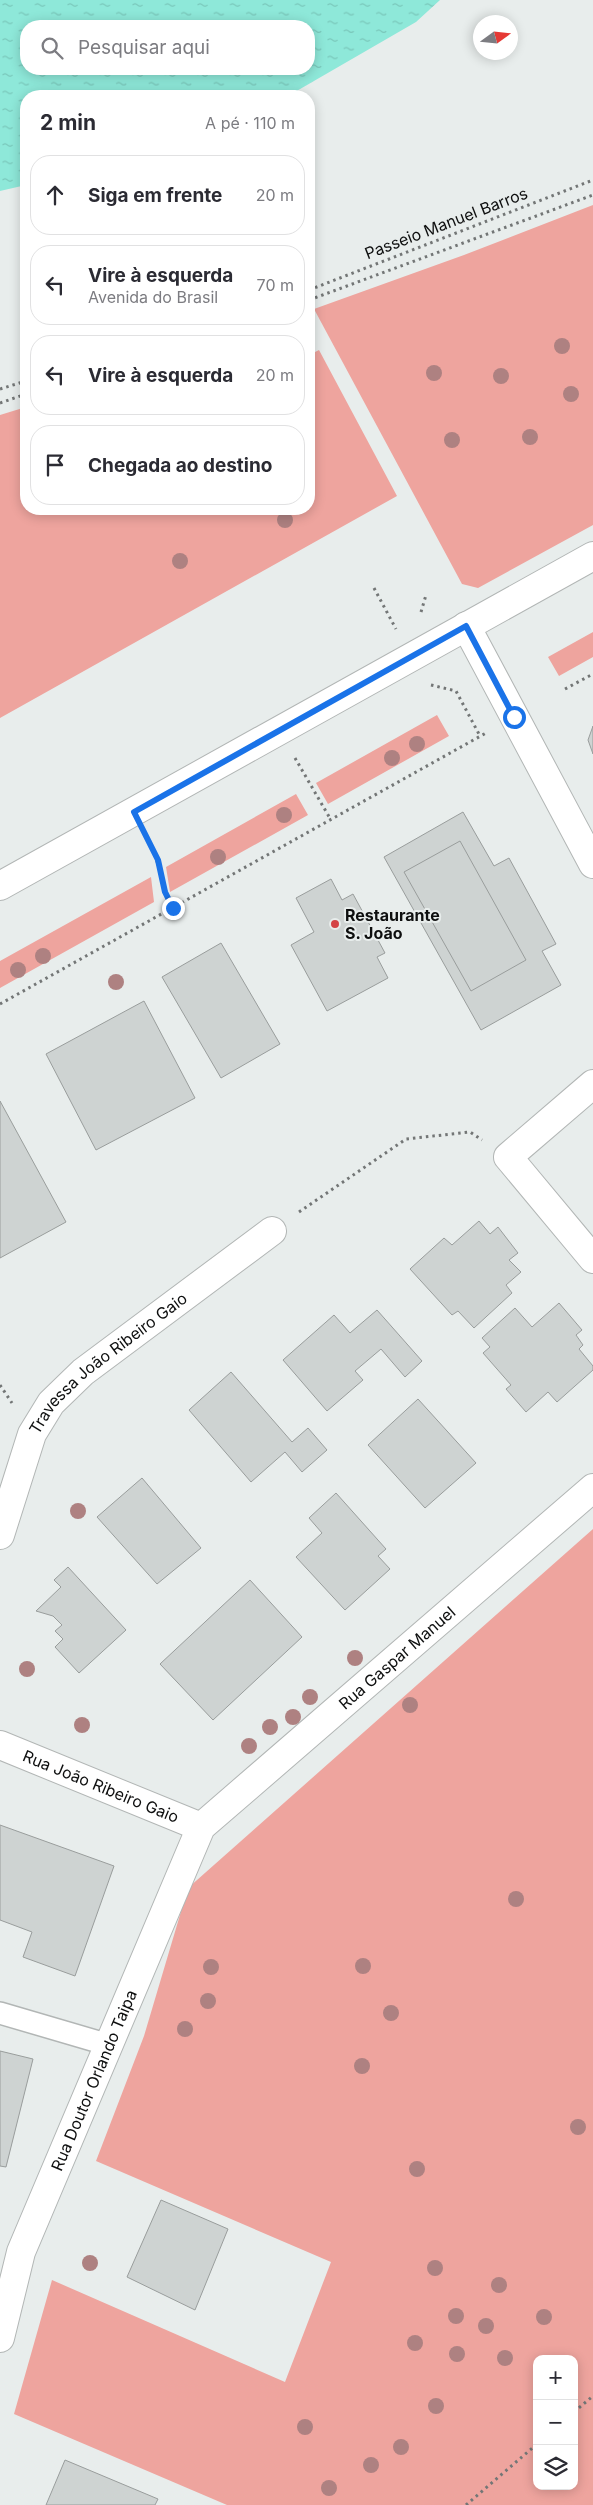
<!DOCTYPE html>
<html lang="pt">
<meta charset="utf-8">
<style>
:root{--surface:#fff;--page:#f2f2f3;--text:#2b2b33;--muted:#7c7c81;--line:#e1e1e2}
body{margin:0;font-family:Inter,sans-serif;background:var(--page);color:var(--text)}
.controls{position:absolute;right:15px;bottom:15px;display:grid;overflow:hidden;border-radius:10px;box-shadow:0 2px 12px #0003}
.controls button{width:45px;height:45px;display:grid;place-items:center;padding:0;border:0;border-bottom:1px solid var(--line);background:var(--surface);color:var(--text);font:25px sans-serif}
.compass{position:absolute;left:473px;top:15px;width:45px;height:45px;border-radius:50%;background:var(--surface);box-shadow:0 2px 12px #0003;rotate:75deg}
.stop{position:absolute;width:15px;height:15px;margin:-11px;border:4px solid #1a73e8;border-radius:50%;background:#fff}
.stop.end{background:#1a73e8;border-color:#fff;box-shadow:0 1px 5px #0008}
.list{margin:0;padding:0;list-style:none}
h2{display:flex;justify-content:space-between;align-items:center;height:65px;margin:0;padding:0 20px;font-size:21px}
h2 small{font-size:16px;font-weight:400;color:var(--muted)}
.list li{display:grid;grid-template-columns:32px 1fr auto;gap:15px;align-items:center;box-sizing:border-box;height:80px;margin:0 10px 10px;padding:0 10px;border:1px solid var(--line);border-radius:20px}
.list b{display:block;font-size:19px;white-space:nowrap}
.list p{margin:0;font-size:16px;white-space:nowrap;color:var(--muted)}
.list em{font-size:16px;font-style:normal;color:var(--muted)}
.icon{flex:none;width:28px;height:28px;fill:none;stroke:currentColor;stroke-width:2;stroke-linecap:round;stroke-linejoin:round}
.map{position:relative;flex:none;width:593px;height:2505px;overflow:hidden}
.search{position:absolute;background:var(--surface);box-shadow:0 2px 12px #0003;left:20px;top:20px;width:295px;height:55px;display:flex;align-items:center;gap:12px;box-sizing:border-box;padding:0 18px;border-radius:20px;color:var(--muted);font-size:19px}
.panel{position:absolute;background:var(--surface);box-shadow:0 2px 12px #0003;left:20px;top:90px;width:295px;height:425px;border-radius:20px}
.map>svg:first-child{display:block}
.green{fill:#eea49e;fill-rule:evenodd}
.water{fill:url(#water-ripples);fill-rule:evenodd}
.building{fill:#ced3d2;stroke:#999d9c}
.lines{fill:none;stroke-linecap:round;stroke-linejoin:round}
.lane-casing{stroke:#b2b6b5;stroke-width:24}
.street-casing{stroke:#b2b6b5;stroke-width:30}
.secondary-casing{stroke:#b2b6b5;stroke-width:30}
.path{stroke:#737676;stroke-width:3;stroke-dasharray:2.5 4;stroke-linecap:butt}
.lane{stroke:#fff;stroke-width:21}
.street{stroke:#fff;stroke-width:28}
.secondary{stroke:#fff;stroke-width:28}
.tree{fill:#ae8181}
.route{stroke:#1a73e8;stroke-width:6}
.poi-dot{fill:#d44446;stroke:#e8edec;stroke-width:2}
.labels{text-anchor:middle;dominant-baseline:central;stroke-width:4;stroke-linejoin:round;paint-order:stroke}
.street-label{font-size:16px;fill:#0e0f0f;stroke:#e8edec}
.poi-label{font-size:16px;font-weight:bold;fill:#0e0f0f;stroke:#e8edec;text-anchor:start}
</style>
<div class="map">
<svg width="593" height="2505" viewBox="0 0 593 2505">
<defs>
<pattern id="water-ripples" width="26" height="14" patternUnits="userSpaceOnUse" patternTransform="scale(1.25)"><rect width="26" height="14" fill="#8ee8d9"/><path d="M2 4q2-2 4 0t4 0M15 11q2-2 4 0t4 0" fill="none" stroke="#79c6b9"/></pattern>
</defs>
<rect width="100%" height="100%" fill="#e8edec"/>
<path class="green" d="M593,205V525L478,588L462,584L314,309L464,255Z
M319,350L397,496L0,718V415L26,407V509H309V355Z
M593,632V657L559,676L548,657Z
M437,715L449,736L328,804L316,783Z
M296,794L308,815L170,892L166,867Z
M151,877L154,902L0,988V961Z
M593,1529V2505H227L14,2414L52,2280L285,2382L331,2262L96,2161L144,2036L188,1888ZM537,2359H574V2486H537Z"/>
<path class="water" d="M0,0H440L416,22L288,96H26V185L0,191ZM26,26H309V69H26Z"/>
<path class="building" d="M593,726V754L588,740Z
M463,812L494,866L509,858L556,944L542,951L561,985L481,1030L384,857Z
M460,841L526,960L471,991L404,872Z
M331,879L342,900L353,894L385,953L377,957L388,978L327,1011L291,945L314,932L296,898Z
M221,943L280,1044L221,1078L162,977Z
M144,1001L195,1098L96,1150L46,1054Z
M0,1101L66,1222L0,1258Z
M479,1221L490,1234L498,1227L518,1253L509,1260L521,1272L506,1285L512,1293L474,1328L458,1311L452,1315L410,1269L444,1238L452,1245Z
M559,1303L582,1330L576,1335L583,1345L579,1349L593,1366V1370L557,1402L548,1392L526,1412L506,1389L511,1385L483,1353L490,1347L482,1338L515,1308L532,1327Z
M377,1310L422,1361L405,1377L381,1349L355,1371L363,1380L327,1411L283,1360L334,1315L350,1333Z
M231,1372L292,1442L308,1428L327,1450L302,1472L285,1452L251,1482L189,1410Z
M418,1399L476,1463L425,1508L368,1445Z
M142,1478L201,1548L157,1584L97,1517Z
M336,1493L386,1549L378,1556L390,1569L345,1610L296,1557L322,1533L309,1518Z
M68,1567L126,1630L79,1673L55,1647L63,1639L55,1631L62,1625L53,1616L36,1611L61,1587L54,1580Z
M250,1580L302,1637L213,1720L160,1664Z
M0,1825L114,1866L75,1976L23,1957L32,1932L0,1920Z
M0,2051L33,2059L6,2167L0,2166Z
M161,2200L228,2229L195,2310L127,2277Z
M65,2460L158,2499L155,2505H46Z"/>
<g class="lines">
<defs>
<path id="lane" d="M0,2013L109,2045"/>
<g id="street">
<path d="M466,626L593,864"/>
<path d="M593,1084L508,1157L593,1259"/>
<path id="s1" d="M0,1535L32,1434L51,1403L83,1372L272,1231"/>
<path id="s2" d="M0,1745L201,1827"/>
<path id="s3" d="M0,2338L21,2252L201,1827L593,1488"/>
</g>
<path id="secondary" d="M0,886L593,556"/>
</defs>
<use href="#lane" class="lane-casing"/>
<use href="#street" class="street-casing"/>
<use href="#secondary" class="secondary-casing"/>
<path class="path" d="M309,290L593,180
M309,300L593,195
M0,389L26,381
M0,403L26,394
M374,588L396,629
M421,612L426,595
M431,685L456,691L480,736
M565,689L593,674
M295,758L331,820
M149,842C160,863 162,887 173,908
M0,1004L486,733
M299,1212L406,1139L470,1132L482,1140
M0,1385L12,1403
M574,2412L593,2396
M466,2505L537,2444"/>
<use href="#lane" class="lane"/>
<use href="#street" class="street"/>
<use href="#secondary" class="secondary"/>
</g>
<g class="tree">
<circle cx="562" cy="346" r="8"/>
<circle cx="434" cy="373" r="8"/>
<circle cx="501" cy="376" r="8"/>
<circle cx="571" cy="394" r="8"/>
<circle cx="530" cy="437" r="8"/>
<circle cx="452" cy="440" r="8"/>
<circle cx="285" cy="520" r="8"/>
<circle cx="180" cy="561" r="8"/>
<circle cx="417" cy="744" r="8"/>
<circle cx="392" cy="758" r="8"/>
<circle cx="284" cy="815" r="8"/>
<circle cx="218" cy="857" r="8"/>
<circle cx="43" cy="956" r="8"/>
<circle cx="18" cy="970" r="8"/>
<circle cx="116" cy="982" r="8"/>
<circle cx="78" cy="1511" r="8"/>
<circle cx="355" cy="1658" r="8"/>
<circle cx="27" cy="1669" r="8"/>
<circle cx="310" cy="1697" r="8"/>
<circle cx="410" cy="1705" r="8"/>
<circle cx="293" cy="1717" r="8"/>
<circle cx="82" cy="1725" r="8"/>
<circle cx="270" cy="1727" r="8"/>
<circle cx="249" cy="1746" r="8"/>
<circle cx="516" cy="1899" r="8"/>
<circle cx="363" cy="1966" r="8"/>
<circle cx="211" cy="1967" r="8"/>
<circle cx="208" cy="2001" r="8"/>
<circle cx="391" cy="2013" r="8"/>
<circle cx="185" cy="2029" r="8"/>
<circle cx="362" cy="2066" r="8"/>
<circle cx="578" cy="2127" r="8"/>
<circle cx="417" cy="2169" r="8"/>
<circle cx="90" cy="2263" r="8"/>
<circle cx="435" cy="2268" r="8"/>
<circle cx="499" cy="2285" r="8"/>
<circle cx="456" cy="2316" r="8"/>
<circle cx="544" cy="2317" r="8"/>
<circle cx="486" cy="2326" r="8"/>
<circle cx="415" cy="2343" r="8"/>
<circle cx="457" cy="2354" r="8"/>
<circle cx="505" cy="2358" r="8"/>
<circle cx="436" cy="2406" r="8"/>
<circle cx="305" cy="2427" r="8"/>
<circle cx="401" cy="2447" r="8"/>
<circle cx="371" cy="2465" r="8"/>
<circle cx="329" cy="2488" r="8"/>
</g>
<g class="lines">
<path class="route" d="M173,908L165,892L158,860L134,812L466,626L514,717"/>
</g>
<circle class="poi-dot" cx="335" cy="924" r="5"/>
<g class="labels">
<g class="street-label">
<text transform="translate(446 223) rotate(-21)">Passeio Manuel Barros</text>
<text stroke="none"><textPath href="#s1" startOffset="211">Travessa João Ribeiro Gaio</textPath></text>
<text stroke="none"><textPath href="#s3" startOffset="809">Rua Gaspar Manuel</textPath></text>
<text stroke="none"><textPath href="#s2" startOffset="109">Rua João Ribeiro Gaio</textPath></text>
<text stroke="none"><textPath href="#s3" startOffset="275">Rua Doutor Orlando Taipa</textPath></text>
</g>
<g class="poi-label">
<text x="345" y="915">Restaurante<tspan x="345" dy="18">S. João</tspan></text>
</g>
</g>
</svg>
<div class="controls">
<button>+</button>
<button>−</button>
<button><svg class="icon" aria-label="layers" viewBox="0 0 24 24"><path d="M12 4l9 5-9 5-9-5zM3 14l9 5 9-5"/></svg></button>
</div>
<svg class="compass" viewBox="-18 -18 36 36"><path d="M0-13l5 13h-10z" fill="#e53935"/><path d="M0 13l5-13h-10z" fill="#7c7c81"/></svg>
<div class="stop" style="left:514px;top:717px"></div>
<div class="stop end" style="left:173px;top:908px"></div>
<div class="search"><svg class="icon" aria-label="search" viewBox="0 0 24 24"><circle cx="10" cy="10" r="6"/><path d="M15 15l6 6"/></svg>Pesquisar aqui</div>
<section class="panel">
<h2>2 min<small>A pé · 110 m</small></h2>
<ul class="list">
<li><svg class="icon" aria-label="ahead" viewBox="0 0 24 24"><path d="M12 20V5M6 11l6-6 6 6"/></svg><div><b>Siga em frente</b></div><em>20 m</em></li>
<li><svg class="icon" aria-label="left" viewBox="0 0 24 24"><path d="M17 20v-9H6M10 6l-5 5 5 5"/></svg><div><b>Vire à esquerda</b><p>Avenida do Brasil</p></div><em>70 m</em></li>
<li><svg class="icon" aria-label="left" viewBox="0 0 24 24"><path d="M17 20v-9H6M10 6l-5 5 5 5"/></svg><div><b>Vire à esquerda</b></div><em>20 m</em></li>
<li><svg class="icon" aria-label="arrive" viewBox="0 0 24 24"><path d="M6 21V4h12l-3 4 3 4H6"/></svg><div><b>Chegada ao destino</b></div></li>
</ul>
</section>
</div>
